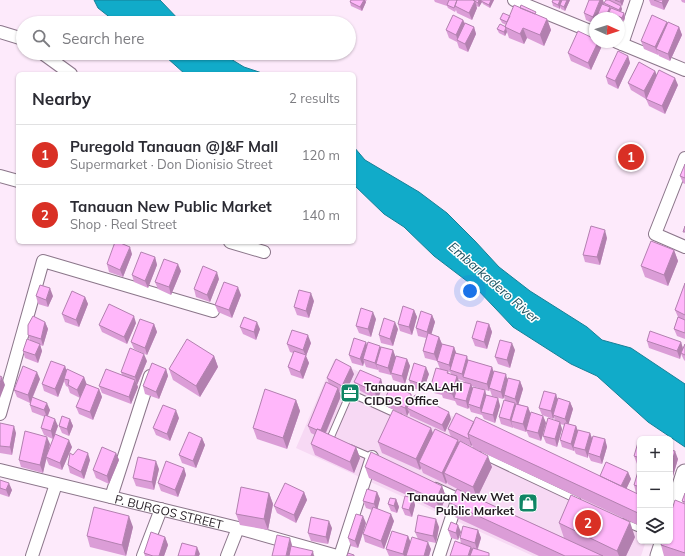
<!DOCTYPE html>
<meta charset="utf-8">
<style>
:root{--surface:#fff;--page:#f2f2f3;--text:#2b2b33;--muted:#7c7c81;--line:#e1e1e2;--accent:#d93025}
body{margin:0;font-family:Mulish,sans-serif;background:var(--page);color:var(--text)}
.controls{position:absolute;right:12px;bottom:12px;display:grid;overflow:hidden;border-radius:6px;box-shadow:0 1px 3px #0004}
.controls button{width:36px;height:36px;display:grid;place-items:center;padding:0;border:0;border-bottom:1px solid var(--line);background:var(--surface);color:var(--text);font:20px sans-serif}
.compass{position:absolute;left:589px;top:12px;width:36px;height:36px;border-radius:50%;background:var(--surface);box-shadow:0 1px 3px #0004;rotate:93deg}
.you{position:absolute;left:470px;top:291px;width:14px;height:14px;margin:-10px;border:3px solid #fff;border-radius:50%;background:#1a73e8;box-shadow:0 0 0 6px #1a73e833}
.badge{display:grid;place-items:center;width:26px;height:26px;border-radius:50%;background:var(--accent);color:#fff;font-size:13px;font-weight:700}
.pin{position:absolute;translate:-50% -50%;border:2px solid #fff;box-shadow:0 1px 4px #0006}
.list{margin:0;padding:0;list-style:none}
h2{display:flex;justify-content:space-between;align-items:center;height:52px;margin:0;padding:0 16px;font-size:17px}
h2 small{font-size:13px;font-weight:400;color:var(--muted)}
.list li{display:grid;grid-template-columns:26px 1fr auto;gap:12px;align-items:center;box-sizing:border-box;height:60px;padding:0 16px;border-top:1px solid var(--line)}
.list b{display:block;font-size:15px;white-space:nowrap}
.list p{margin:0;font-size:13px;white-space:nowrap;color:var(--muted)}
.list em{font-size:13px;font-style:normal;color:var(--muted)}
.icon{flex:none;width:22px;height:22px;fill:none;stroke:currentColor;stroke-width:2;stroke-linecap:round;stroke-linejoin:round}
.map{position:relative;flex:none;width:685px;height:556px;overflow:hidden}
.search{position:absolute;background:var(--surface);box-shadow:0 1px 3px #0004;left:16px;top:16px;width:340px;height:44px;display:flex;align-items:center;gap:10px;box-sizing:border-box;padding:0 14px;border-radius:22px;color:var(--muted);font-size:15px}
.panel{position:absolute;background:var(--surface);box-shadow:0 1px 3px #0004;left:16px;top:72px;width:340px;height:172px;border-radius:6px}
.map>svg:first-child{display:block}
.built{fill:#f7d9f4}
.water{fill:#11abc9;stroke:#168097}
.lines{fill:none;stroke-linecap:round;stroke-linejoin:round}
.lane-casing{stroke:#8b768a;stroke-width:8}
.street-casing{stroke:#8b768a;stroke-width:14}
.secondary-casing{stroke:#8b768a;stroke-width:19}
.lane{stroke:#fff;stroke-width:6}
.street{stroke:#fff;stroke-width:12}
.secondary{stroke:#fff;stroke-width:17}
.wall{fill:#db9dd7;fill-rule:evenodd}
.shaded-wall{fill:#b280af}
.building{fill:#ffb7fa;stroke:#b280af}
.labels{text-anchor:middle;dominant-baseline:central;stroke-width:3;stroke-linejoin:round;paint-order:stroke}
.poi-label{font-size:12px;font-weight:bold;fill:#221a21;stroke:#fff;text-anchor:start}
.street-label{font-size:12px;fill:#221a21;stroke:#fff}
.water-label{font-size:13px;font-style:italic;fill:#1b515e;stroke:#fff}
</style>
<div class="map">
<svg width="685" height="556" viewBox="0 0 685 556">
<rect width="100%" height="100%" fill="#fdeafb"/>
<path class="built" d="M334,360L640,505V541H646L641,556H533L296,448Z"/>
<path class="water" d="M94,0H160L182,23H117L98,8Z
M159,53H221L244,67L265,74H185L166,57Z
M354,147L365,160L419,192L447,213L475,241L499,267L530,291L587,327L602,340L631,348L685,384V447L648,422L597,376L571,364L513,327L476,288L434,256L404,227L384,214L354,185Z"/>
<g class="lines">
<defs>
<path id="lane" d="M334,441L330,439L350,393L398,415
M350,448L373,458
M482,455L577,500
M436,486L460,497
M623,522L640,529"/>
<g id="street">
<path d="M514,0L595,33"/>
<path d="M0,32L23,39"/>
<path d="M617,42L685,70"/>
<path d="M622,44L637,0"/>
<path d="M42,53L71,74"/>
<path d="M685,158L655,234L685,247"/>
<path d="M0,176L18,181"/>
<path d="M230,242L264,252"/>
<path d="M0,414L43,261L213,311"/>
<path id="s1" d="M0,470L238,528L337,556"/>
<path d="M111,497L150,376"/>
<path d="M32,556L56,484"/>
<path d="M143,556L161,509"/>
<path d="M227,556L238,528"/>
<path d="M340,556L372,457"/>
<path d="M439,556L458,498"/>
</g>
<path id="secondary" d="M670,521L685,473
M659,556L664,541"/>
</defs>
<use href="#lane" class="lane-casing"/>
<use href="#street" class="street-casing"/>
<use href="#secondary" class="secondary-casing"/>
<use href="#lane" class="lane"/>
<use href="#street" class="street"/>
<use href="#secondary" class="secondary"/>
</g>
<path class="wall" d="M351,0H367L366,1L365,0L366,2L362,11L351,6L350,2Z
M434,0H494L490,8L483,4L482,2L479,7L476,6L477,8L472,20L457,13L456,10L455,12L448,8L447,6L435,2Z
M553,0H570L565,11L561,9L560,7V9L553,6L552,2Z
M606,0H624L622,6L620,5L622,9L621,12L624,13L625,17L624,21H623V22L621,27V28L619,34V18H595V24L586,20L584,13L604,3V4L605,5L604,3Z
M649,0H669L664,10L651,5Z
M681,0H685V3L682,2Z
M537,15L547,19L551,30L544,46L527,38L524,44L509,38L507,32L505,36L499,33L497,29L505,27L506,25L502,23L500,19L510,16Z
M463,20L465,23L474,27L476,34L468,52L459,48L457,42L449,38L446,30Z
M667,22V24L679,27L682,35L670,61L659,56L658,54V55L644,49L641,41Z
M595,42H599L601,48L591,70L571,61L568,53Z
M628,56L630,63L618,89L608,84L606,77Z
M655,71L657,76L678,85L665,114L649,106L646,99L631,90L628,83Z
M685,164V184L683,183L680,176Z
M607,238L600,265L585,262L583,255Z
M674,250L678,261L668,286L645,277L641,266Z
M132,254L123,277L109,272L107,264Z
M155,257L157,265L148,288L134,282L132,275Z
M181,271L171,295L158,289L155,282Z
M219,279L210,302L196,297L194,289Z
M685,283V339L677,336L674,329L678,317L675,310Z
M241,295L232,318L218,312L215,305Z
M36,296H53L48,307L38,304Z
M85,297L88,304L79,327L65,322L62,314Z
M314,301L309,318L297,315L294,307Z
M414,310L417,317L412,335L400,331L398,324Z
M432,315L435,322L431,334L439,337L442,344L454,347L456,353L468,360L492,367L494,372L508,380L520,381L523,389L518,404L528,407L531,415L526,432L514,428L513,427V428L501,424L499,417L505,400L504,397L503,399L492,396L490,390L489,391L472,386L473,389L485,390L486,395L498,398L500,406L495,423L484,419L482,415L471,412L469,407L468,409L457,405L455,401L443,398L442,395L434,393L431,385L448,371L449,374L452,375L450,372L440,369L437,361L425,358L423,351L426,338L418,336L416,328ZM458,379L464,381L465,382L459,381Z
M376,319L371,337L359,333L356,326Z
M45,322L48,329L43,346L40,345L42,351L38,363L25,358L23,351L30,340L28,335Z
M136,323L127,344L102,332L99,325Z
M154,324L157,332L147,355L134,349L131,342Z
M489,324L492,332L487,349L475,346L472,338Z
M240,327L260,329L256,340L243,334Z
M398,329L393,346L381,343L379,335Z
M647,341L681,342L683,348L685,344V361L684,360L681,354L680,359L649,348Z
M366,342L367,346H380L381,348L393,350L395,357L407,359L410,366L405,384L393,380L391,374V375L379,372L378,369V370L366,367L364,362L363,366L352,363L349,355Z
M311,343L306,356L309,363L303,379L291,375L288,367L293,353L290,352L287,344Z
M515,350L510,368L498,364L495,357Z
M214,356L218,367L200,397L173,380L169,369Z
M147,361L137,385V384L138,387L131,404L102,393L99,386L122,375L121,372Z
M65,366L67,371L84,377L86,384L99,389L102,397L93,420L79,414L76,407L80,398L70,393L68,387L66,386L64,381L58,397L44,391L42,384Z
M166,369L168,376L159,399L145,394L143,386Z
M354,374L345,394L339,391L341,396L326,433L356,447L360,458L354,473L315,455L311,444L315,435L311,433L308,426L329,384L327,378Z
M429,374L423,391L412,388L409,380Z
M40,379L33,397L50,410L48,416L58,426L55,435L72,447L62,470L49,465L46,458L43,473L21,467L19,460L50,444L47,454L53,439L44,435L41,428L45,417L32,412L30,405V403L17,397L14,390Z
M381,379L383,387L377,400L357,389L354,382Z
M411,394L413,398L451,419L445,432L410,416L409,412L407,416L388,407L385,399Z
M556,394L558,400L570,402L573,409L568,424L576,426L578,431L590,433L592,439H605L607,447L602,464L591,461L588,455V458L576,454L574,450V451L562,447L560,440L564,425L560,424L562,429L557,447L546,443L543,436L555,421L554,417L553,419L542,415L539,408Z
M296,400L300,411L287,449L257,439L253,428Z
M543,416L546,423L541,441L529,437L526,430Z
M179,418L170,441L156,435L153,428Z
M70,419L73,426L69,436L62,433L59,426Z
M474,422L600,476L628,472L631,479L626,489L640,495V526L473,448L472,445L471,446L460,441L492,467L477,498L564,538L559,523L635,537L626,556H539L455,517L450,503L467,494L448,484L447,482L446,484L423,473L421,468L420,470L382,453L378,442L431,428L433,434L458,440L459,443L460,441L451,437L448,429Z
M0,423L16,433L12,455L0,453Z
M202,438L205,445L196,468L182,463L179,455Z
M640,439V465L637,464L634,456Z
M670,450L678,459L673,476L670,475Z
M116,453L119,460L109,484L96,478L93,470Z
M73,455L90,460L84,479L70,473L68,465Z
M365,467L442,486L446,497L440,511L413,498L415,505L412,517L405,515L402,508L411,497L369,478Z
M184,468L186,475L178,497L161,491L158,483Z
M640,468V494L636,493L634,485Z
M159,469L154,490L136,486L133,478Z
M0,480L12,490L9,497L0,494Z
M304,492L307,500L296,523L277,513L274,506Z
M377,492L380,499L377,508L394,521L384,549L365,542L363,534L372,510L366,508L363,501Z
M269,493L273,504L268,530L240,525L236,514Z
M685,493V556H661H664L661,545L683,503L682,501Z
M396,499L399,507L397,513L391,511L388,504Z
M366,523L358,548L351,546L348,538Z
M133,527L126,556L90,547L87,536Z
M439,527L436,543L421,540L431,549L429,556H389L386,549L408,536L410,542L418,539L415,532Z
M332,528L328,544L311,541L308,533Z
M448,530L461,532L458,540L451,538Z
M478,530L481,538L478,549L450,556L461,544L460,538Z
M165,537L168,545L164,556H145L144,553Z"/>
<path class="shaded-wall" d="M364,0H365L366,2L362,11L360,7Z
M479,0H482L481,1L482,2L479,7L478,3Z
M491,0H494L490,8L489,5Z
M560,0H563L560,5V9L558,5Z
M567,0H570L565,11L564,7Z
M600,0H603L604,3L598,18H595V23L593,17Z
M621,0H624L622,6L620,2Z
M663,0H669L664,10L662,3Z
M475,1L477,8L472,20L469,13Z
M621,6L622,9L620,14L619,10Z
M610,7L611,10L609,12V14L608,18H605Z
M624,13L625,17L624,21L622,18Z
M622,18L623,22L621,27L620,23Z
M547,19L551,30L544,46L540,35Z
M463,20L466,27L458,41L456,35Z
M667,22L669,29L656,49L658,55L655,47Z
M619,23L621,28L619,34Z
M474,27L476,34L468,52L465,44Z
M679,27L682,35L670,61L668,54Z
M506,28L507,32L505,36L504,32Z
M523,28L527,38L524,44L520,34Z
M598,42H599L601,48L591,70L588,63Z
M628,56L630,63L618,89L615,81Z
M655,71L658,78L646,99L644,91Z
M675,78L678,85L665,114L662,106Z
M605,230L607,238L600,265L597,257Z
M130,247L132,254L123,277L120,270Z
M674,250L678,261L668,286L664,275Z
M155,257L157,265L148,288L145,281Z
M178,264L181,271L171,295L169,287Z
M217,272L219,279L210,302L207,295Z
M238,287L241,295L232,318L229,310Z
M50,288L53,296L48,307L46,300Z
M311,293L314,301L309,318L306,311Z
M85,297L88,304L79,327L76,320Z
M414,310L417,317L412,335L409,327Z
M373,312L376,319L371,337L368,329Z
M432,315L435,322L430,339L427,332Z
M134,316L136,323L127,344L124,337Z
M45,322L48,329L43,346L41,339Z
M257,322L260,329L256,340L254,332Z
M395,322L398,329L393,346L390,339Z
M154,324L157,332L147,355L145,348Z
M489,324L492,332L487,349L484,342Z
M308,335L311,343L306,356L309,363L303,379L300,372L306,356L303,350Z
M439,337L442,344L437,361L434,354Z
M366,342L368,349L363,359L364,362L363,366L360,359Z
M681,342L683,349L681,353V354L680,359L677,351Z
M512,343L515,350L510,368L507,360Z
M40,344L42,351L38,363L35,355Z
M380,346L383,353L376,364L378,370L375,363Z
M454,347L457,355L451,370L449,365Z
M393,350L396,358L391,375L388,368Z
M144,354L147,361L137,385L135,377Z
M214,356L218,367L200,397L196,386Z
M467,356L469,364L463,377L462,374Z
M407,359L410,366L405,384L402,376Z
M65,366L67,373L64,379V381L58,397L55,389Z
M351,367L354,374L345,394L342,386Z
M426,367L429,374L423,391L421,384Z
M492,367L494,374L489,388V391L487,384Z
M166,369L168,376L159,399L156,392Z
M37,372L40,379L30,403L28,395Z
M506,374L508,382L504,395V397L503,399L501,392Z
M457,376L460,384L454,398L455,401L452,394Z
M2,377L5,385L0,398V383Z
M84,377L87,385L80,398L77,390Z
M381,379L383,387L377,400L375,392Z
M135,380L138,387L131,404L129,397Z
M520,381L523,389L518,406L515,399Z
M471,384L474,392L468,404L469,407L468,409L466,401Z
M338,388L341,396L323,439L320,431Z
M99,389L102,397L93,420L90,412Z
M485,390L487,398L481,412L480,408Z
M411,394L414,401L407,408L409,412L407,416L405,408Z
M556,394L558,402L553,415L554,417L553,419L551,411Z
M498,398L500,406L495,423L493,415Z
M296,400L300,411L287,449L283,438Z
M570,402L573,409L568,426L565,419Z
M47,403L50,410L47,417L44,410Z
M515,403L518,410L511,421L513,428L510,420Z
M528,407L531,415L526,432L523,424Z
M176,410L179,418L170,441L167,434Z
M449,412L451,419L445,432L442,425Z
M543,416L546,423L541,441L538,433Z
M55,419L58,426L53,439L51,431Z
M70,419L73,426L69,436L67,429Z
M560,422L562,429L557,447L555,439Z
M14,426L16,433L12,455L10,447Z
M576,426L579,434L573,447L574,450V451L571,444Z
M431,428L435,439L419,462L421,468L420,470L416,459Z
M590,433L593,441L588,453V458L585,450Z
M47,437L50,444L43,473L40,465Z
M202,438L205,445L196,468L193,461Z
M469,438L472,445L471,446L469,439Z
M605,439L607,447L602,464L600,457Z
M69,440L72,447L62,470L60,463Z
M458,440L462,451L444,473L447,482L446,484L442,473Z
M356,447L360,458L354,473L350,462Z
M675,451L678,459L673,476L670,469Z
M88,453L90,460L84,479L81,472Z
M116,453L119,460L109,484L107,476Z
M488,456L492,467L477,498L473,487Z
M156,461L159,469L154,490L152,482Z
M184,468L186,475L178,497L175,490Z
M628,472L631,479L623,496L620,488Z
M9,483L12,490L9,497L6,490Z
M442,486L446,497L440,511L436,500Z
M304,492L307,500L296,523L294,515Z
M377,492L380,499L377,511L374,504Z
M269,493L273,504L268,530L264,519Z
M413,498L415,505L412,517L409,510Z
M396,499L399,507L397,513L394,506Z
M640,508V519L638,513Z
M391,514L394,521L384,549L381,541Z
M129,516L133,527L126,556L122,545Z
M363,516L366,523L358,548L355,541Z
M436,519L439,527L436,543L433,536Z
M329,521L332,528L328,544L326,537Z
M630,522L635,537L626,556H619L617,551Z
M458,525L461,532L458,540L456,533Z
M478,530L481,538L477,550L475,543Z
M408,536L411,543L406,556H404L403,554Z
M165,537L168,545L164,556H159Z
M290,538L292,545L290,556H286Z
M428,542L431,549L429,556H424Z
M197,547L200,554L199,556H195Z
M471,547L474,554L473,556H468Z
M313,551L314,556H311Z"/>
<path class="building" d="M351,0H364L360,7L350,2Z
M449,0H457L454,8L447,5Z
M457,0H473L475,1L469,13L455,6Z
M473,0H479L478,3Z
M481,0H491L489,5L481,1Z
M553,0H560L558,5L552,2Z
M562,0H567L564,7L560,5Z
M589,0H600L593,17L584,13Z
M606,0H609L621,6L619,10L604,3Z
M615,0H621L620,2Z
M654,0H663L662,3Z
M602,4L610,7L606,16H604V18H596Z
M514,5L547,19L540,35L523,28L520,34L505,27Z
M521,5L536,12L535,14L520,8Z
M611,8L624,13L622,18L609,12Z
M503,13L510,16L507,22L500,19Z
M609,13L622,18L620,23H619V18H611L607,17Z
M453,15L463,20L456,35L446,30Z
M652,15L667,22L655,47L641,41Z
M604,16L611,18H604Z
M668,22L679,27L668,54L656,49Z
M465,23L474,27L465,44L457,40Z
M500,24L506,27H505L506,28L504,32L497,29Z
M578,31L595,39V42H598L588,63L568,53Z
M618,51L628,56L615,81L606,77Z
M639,62L655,71L644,91L628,83Z
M659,70L675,78L662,106L646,99Z
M685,164V178L680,176Z
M591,226L605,230L597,257L583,255Z
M685,226V232H683Z
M651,241L674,250L664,275L641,266Z
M115,242H118L130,247L120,270L107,264Z
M141,252L155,257L145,281L132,275Z
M164,259L178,264L169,287L155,282Z
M203,266L217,272L207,295L194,289Z
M224,282L238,287L229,310L215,305Z
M685,283V315L675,310Z
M40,285L50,288L46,300L36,296Z
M299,290L311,293L306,311L294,307Z
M72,291L85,297L76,320L62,314Z
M109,304L134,316L124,337L99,325Z
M403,306L414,310L409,327L398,324Z
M361,308L373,312L368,329L356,326Z
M421,311L432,315L427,332L416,328Z
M33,316L45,322L41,339L28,335V325Z
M244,317L257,322L254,332L240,327Z
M678,317L685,320V333L674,329Z
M384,318L395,322L390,339L379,335Z
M140,319L154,324L145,348L131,342Z
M477,321L489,324L484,342L472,338Z
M292,330L308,335L303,350L287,344Z
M650,331L681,342L677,351L647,341Z
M428,333L439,337L434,354L423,351Z
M354,338L366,342L360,359L349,355Z
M27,339L40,344L35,355L23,351Z
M187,339L214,356L196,386L169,369Z
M500,340L512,343L507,360L495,357Z
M368,342L380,346L375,363L363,359Z
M442,344L454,347L449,365L437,361Z
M685,344V355L681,353Z
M381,347L393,350L388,368L376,364Z
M130,348L144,354L135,377L121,372Z
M294,351L306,355L300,372L288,367Z
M455,353L467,356L462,374L450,370Z
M396,356L407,359L402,376L391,373Z
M336,359L351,367L342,386L327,378Z
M468,360L492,367L487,384L463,377Z
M51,361L65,366L55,389L42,384Z
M152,363L166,369L156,392L143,386Z
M414,363L426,367L421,384L409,380Z
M23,366L37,372L28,395L14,390Z
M436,368L448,371L447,373L457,376L452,394L441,390V388L431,385Z
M67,369L84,377L77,390L68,385L69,380L64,379Z
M106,369L135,380L129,397L99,386Z
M360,370L381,379L375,392L354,382Z
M494,371L506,374L501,392L489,388Z
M0,376L2,377L0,383Z
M508,378L520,381L515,399L504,395Z
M459,381L471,384L466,401L454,398Z
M326,382L338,388L321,430L317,429V430L308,426Z
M86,384L99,389L90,412L76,407Z
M391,385L411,394L405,408L385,399Z
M473,387L485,390L480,408L468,404Z
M265,389L296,400L283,438L253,428Z
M544,391L556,394L551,411L539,408Z
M415,395L449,412L442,425L407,408Z
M486,395L498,398L493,415L481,412Z
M32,397L47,403L44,410L30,405Z
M558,398L570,402L565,419L553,415Z
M504,400L515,403L510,420L499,417Z
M516,404L528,407L523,424L511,421Z
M163,405L176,410L167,434L153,428Z
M393,410L431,428L416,459L378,442Z
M531,412L543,416L538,433L526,430Z
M456,413L474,422L468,434L469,438V439L448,429Z
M45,415L55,419L51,431L41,428Z
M62,416L70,419L67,429L59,426Z
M476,417L640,495V508L638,513L468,434Z
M548,418L560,422L555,439L543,436Z
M0,423L14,426L10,447L0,446Z
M565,423L576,426L571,444L560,440Z
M317,429L356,447L350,462L311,444Z
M435,429L458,440L442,473L419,462Z
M578,430L590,433L585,450L573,447Z
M25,431L47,437L40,465L19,460Z
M189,432L202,438L193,461L179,455Z
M55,434L69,440L60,463L46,457Z
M593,436L605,439L600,457L588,453Z
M639,439H640V458L634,456Z
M460,441L488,456L473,487L444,473Z
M102,447L116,453L107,476L93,470Z
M78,449L88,453L81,472L68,465L70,453L73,455Z
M670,450L675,451L670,469Z
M371,452L442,486L436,500L365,467Z
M138,457L156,461L152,482L133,478Z
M166,461L184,468L175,490L158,483Z
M606,462L628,472L621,486L600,476Z
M639,468H640V487L634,485Z
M0,480L9,483L6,490L0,488Z
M285,483L304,492L294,515L274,506Z
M241,487L269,493L264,519L236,514Z
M367,489L377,492L374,504L363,501Z
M457,489L603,556H565L450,503Z
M685,493V502L682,501Z
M571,495L630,522L617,551L559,523Z
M405,496L413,498L409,510L402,508Z
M390,498L396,499L394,506L388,504Z
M675,500L685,504V553L661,545L662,541H670V516Z
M94,507L129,516L122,545L87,536Z
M373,507L391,514L381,541L363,534Z
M356,514L363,516L355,541L348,538Z
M418,515L436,519L433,536L415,532Z
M311,517L329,521L326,537L308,533Z
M451,522L458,525L456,533L448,530Z
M463,526L478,530L475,543L460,538Z
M392,531L408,536L403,554L386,549Z
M151,532L165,537L159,556H153L144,553Z
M277,535L290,538L286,556H272Z
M412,537L428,542L424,556H406Z
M455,541L471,547L468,556H450Z
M182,543L197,547L195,556H178Z
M291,546L313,551L311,556H289Z
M473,548L489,553V556H470Z
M348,553L354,555V556H347Z"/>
<defs>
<symbol id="office-square" viewBox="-11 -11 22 22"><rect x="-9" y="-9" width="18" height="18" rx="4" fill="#108565" stroke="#fff"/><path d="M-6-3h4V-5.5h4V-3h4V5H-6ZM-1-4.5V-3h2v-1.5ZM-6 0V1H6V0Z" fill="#fff"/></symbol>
<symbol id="shop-square" viewBox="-11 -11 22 22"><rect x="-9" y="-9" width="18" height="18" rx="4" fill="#108565" stroke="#fff"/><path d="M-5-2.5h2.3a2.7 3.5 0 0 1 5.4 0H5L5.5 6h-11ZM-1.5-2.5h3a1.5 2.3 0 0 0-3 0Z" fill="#fff"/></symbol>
</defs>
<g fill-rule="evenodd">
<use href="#office-square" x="339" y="382" width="22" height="22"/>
<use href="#shop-square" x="517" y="492" width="22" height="22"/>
</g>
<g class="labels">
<g class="poi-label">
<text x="364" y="386">Tanauan KALAHI<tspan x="364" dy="14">CIDDS Office</tspan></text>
<text x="514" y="496" text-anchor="end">Tanauan New Wet<tspan x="514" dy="14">Public Market</tspan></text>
</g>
<g class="street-label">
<text stroke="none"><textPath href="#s1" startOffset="174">P. BURGOS STREET</textPath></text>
</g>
<g class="water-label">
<text transform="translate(494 282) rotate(41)">Embarkadero River</text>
</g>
</g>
</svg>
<div class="controls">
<button>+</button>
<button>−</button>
<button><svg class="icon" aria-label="layers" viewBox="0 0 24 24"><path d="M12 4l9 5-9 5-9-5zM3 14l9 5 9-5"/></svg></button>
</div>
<svg class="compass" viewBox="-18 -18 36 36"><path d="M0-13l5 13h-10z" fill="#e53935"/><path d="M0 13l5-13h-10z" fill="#7c7c81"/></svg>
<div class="you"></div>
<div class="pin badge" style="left:631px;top:157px">1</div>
<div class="pin badge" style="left:588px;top:523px">2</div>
<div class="search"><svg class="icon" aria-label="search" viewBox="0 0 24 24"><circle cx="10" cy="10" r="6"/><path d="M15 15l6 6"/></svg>Search here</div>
<section class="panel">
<h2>Nearby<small>2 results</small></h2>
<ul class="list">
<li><span class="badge">1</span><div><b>Puregold Tanauan @J&amp;F Mall</b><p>Supermarket · Don Dionisio Street</p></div><em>120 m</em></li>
<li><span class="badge">2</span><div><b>Tanauan New Public Market</b><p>Shop · Real Street</p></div><em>140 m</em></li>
</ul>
</section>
</div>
